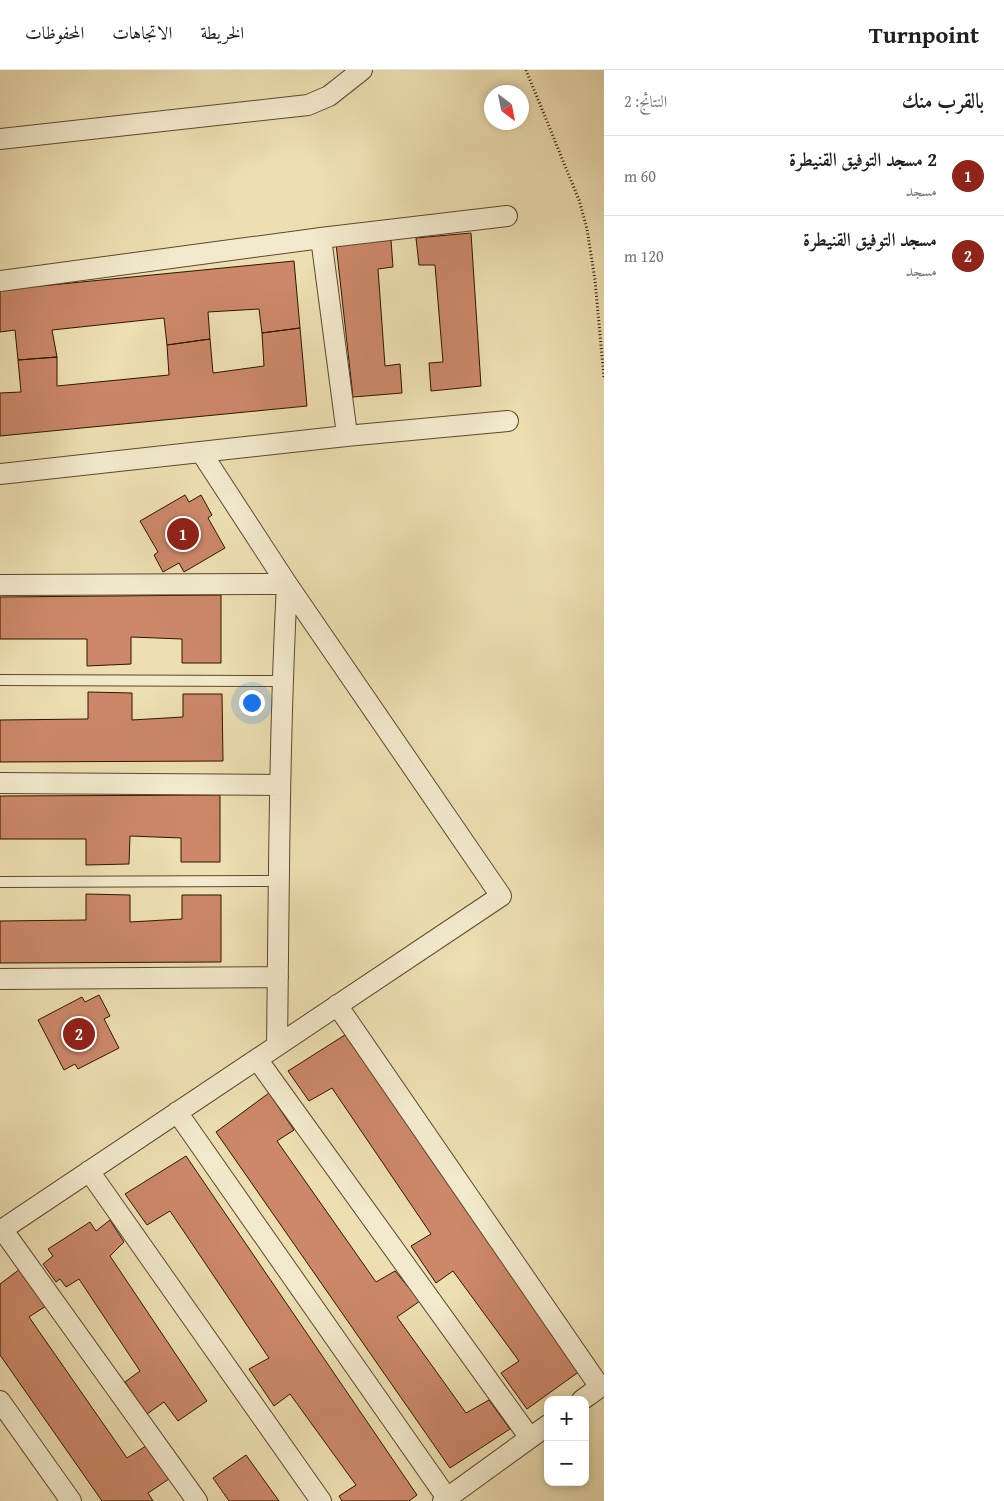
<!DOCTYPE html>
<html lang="ar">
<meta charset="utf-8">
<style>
:root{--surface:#fff;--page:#f6f6f6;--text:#202124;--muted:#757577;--line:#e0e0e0;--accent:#8f2418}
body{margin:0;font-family:"Gentium Book Plus",Amiri,serif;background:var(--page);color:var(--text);direction:rtl}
.controls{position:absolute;right:15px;bottom:15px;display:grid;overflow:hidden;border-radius:10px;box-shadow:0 2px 8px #0003}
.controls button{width:45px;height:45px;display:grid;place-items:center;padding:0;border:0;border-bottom:1px solid var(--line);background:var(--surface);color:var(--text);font:25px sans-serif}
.compass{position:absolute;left:484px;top:15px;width:45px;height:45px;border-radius:50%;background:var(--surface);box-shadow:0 2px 8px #0003;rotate:148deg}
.you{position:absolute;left:251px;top:632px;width:18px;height:18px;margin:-12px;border:4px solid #fff;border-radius:50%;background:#1a73e8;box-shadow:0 0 0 8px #1a73e833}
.badge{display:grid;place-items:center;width:32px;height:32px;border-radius:50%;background:var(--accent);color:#fff;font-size:16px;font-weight:700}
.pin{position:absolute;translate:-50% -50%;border:2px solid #fff;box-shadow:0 1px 5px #0006}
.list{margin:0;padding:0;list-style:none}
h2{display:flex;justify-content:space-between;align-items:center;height:65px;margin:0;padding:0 20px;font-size:21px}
h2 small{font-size:16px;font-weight:400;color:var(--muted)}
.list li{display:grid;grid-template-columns:32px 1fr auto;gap:15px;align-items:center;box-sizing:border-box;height:80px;padding:0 20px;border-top:1px solid var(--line)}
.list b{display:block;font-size:19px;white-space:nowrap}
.list p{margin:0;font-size:16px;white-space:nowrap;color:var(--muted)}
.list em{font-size:16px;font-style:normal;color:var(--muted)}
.map{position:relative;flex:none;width:604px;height:1431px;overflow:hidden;direction:ltr}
header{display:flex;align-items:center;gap:30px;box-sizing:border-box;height:70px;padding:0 25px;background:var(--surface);border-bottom:1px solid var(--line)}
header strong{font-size:24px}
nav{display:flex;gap:28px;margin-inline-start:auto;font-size:18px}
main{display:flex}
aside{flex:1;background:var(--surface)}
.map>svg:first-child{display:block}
.building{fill:#cc8869;stroke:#2d1500}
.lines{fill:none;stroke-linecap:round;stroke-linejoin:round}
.service-casing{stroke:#5d482c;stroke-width:12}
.minor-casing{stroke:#5d482c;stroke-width:22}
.path{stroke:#2d1500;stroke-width:3;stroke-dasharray:1 2.5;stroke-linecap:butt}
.service{stroke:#f3eacd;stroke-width:10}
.minor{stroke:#f3eacd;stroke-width:20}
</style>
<header>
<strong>Turnpoint</strong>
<nav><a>الخريطة</a><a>الاتجاهات</a><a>المحفوظات</a></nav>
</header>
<main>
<aside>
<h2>بالقرب منك<small>النتائج: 2</small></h2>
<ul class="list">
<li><span class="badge">1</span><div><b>2 مسجد التوفيق القنيطرة</b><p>مسجد</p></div><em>60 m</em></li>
<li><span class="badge">2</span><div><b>مسجد التوفيق القنيطرة</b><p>مسجد</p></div><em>120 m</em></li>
</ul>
</aside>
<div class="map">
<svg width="604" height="1431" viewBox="0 0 604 1431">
<rect width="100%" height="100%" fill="#eddfb2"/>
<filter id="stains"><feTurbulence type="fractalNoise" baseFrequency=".004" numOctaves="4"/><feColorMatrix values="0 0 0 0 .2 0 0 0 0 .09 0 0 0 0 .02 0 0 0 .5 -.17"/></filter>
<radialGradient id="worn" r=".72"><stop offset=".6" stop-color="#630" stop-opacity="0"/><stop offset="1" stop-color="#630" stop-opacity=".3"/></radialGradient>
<path class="building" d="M471,163L481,316L431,321L429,293L443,292L435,195H419L416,168Z
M391,170L393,197L378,199L385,296L400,294L402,323L353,327L336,174Z
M294,191L300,258L262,263L259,239L208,242L210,269L167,275L164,248L52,260L57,287L18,290L15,260L0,262V220Z
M300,258L307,336L0,366V323L21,322L18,290L57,287V316L169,305L167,275L210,269L213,303L264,296L262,263Z
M185,425L189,432L201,425L212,445L208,448L225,478L184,502L179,493L163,502L154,485L158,482L140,451Z
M221,525V593H182V569L131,567V594L87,596V569H0V527Z
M88,622L132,623V650L183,647V624H222L223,691L0,692V650L88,649Z
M220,725V792H181V768L130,766L129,794L86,795V769H0V726Z
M86,824L130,825V852L182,849V825H221V892L0,893V851L86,850Z
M99,925L110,946L104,949L119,978L78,999L75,994L64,1000L38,950L82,927L85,932Z
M348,963L580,1301L527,1339L501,1303L519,1291L453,1201L436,1213L411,1176L431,1164L332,1018L309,1031L288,1001Z
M269,1023L294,1060L277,1071L376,1212L395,1201L420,1231L397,1247L466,1343L489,1330L510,1359L450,1398L216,1062Z
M186,1086L417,1425L409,1431H342L339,1426L356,1415L290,1324L274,1336L249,1299L269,1288L170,1141L147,1155L125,1124Z
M110,1150L124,1172L110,1186L207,1331L178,1351L164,1332L147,1344L125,1312L140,1301L79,1209L66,1217L60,1209L56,1212L43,1194L53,1186L48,1179L90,1152L96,1161Z
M20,1199L46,1236L29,1247L127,1388L146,1376L172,1407L148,1423L153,1431H102L0,1285V1214Z
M246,1385L279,1431H229L213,1408Z"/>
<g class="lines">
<defs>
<path id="service" d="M0,610L282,611
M0,812L279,811"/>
<path id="minor" d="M0,69L308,35L329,26L362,0
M0,211L321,168L507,146
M346,366L508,351
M0,404L346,366V357L321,168
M0,515L287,514
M0,713L280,715
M0,909L278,907
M337,935L600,1317L582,1330
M277,975C279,821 279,667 287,514
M257,989L530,1368
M177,1042L447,1428
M89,1101L321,1431
M2,1159L197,1431
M0,1161L501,826L287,514L201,382
M0,1331L71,1431
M443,1431L548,1355"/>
</defs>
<use href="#service" class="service-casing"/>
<use href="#minor" class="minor-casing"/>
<path class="path" d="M526,0L579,130L587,159L595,210L604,308"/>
<use href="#service" class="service"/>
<use href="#minor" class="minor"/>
</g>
<rect width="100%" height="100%" filter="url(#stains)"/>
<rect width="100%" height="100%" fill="url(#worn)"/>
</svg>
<div class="controls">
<button>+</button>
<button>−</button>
</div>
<svg class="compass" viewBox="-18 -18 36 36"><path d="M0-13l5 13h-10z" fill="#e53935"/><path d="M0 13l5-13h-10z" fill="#757577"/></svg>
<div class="you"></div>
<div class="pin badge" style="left:183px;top:464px">1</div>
<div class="pin badge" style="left:79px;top:964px">2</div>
</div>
</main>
